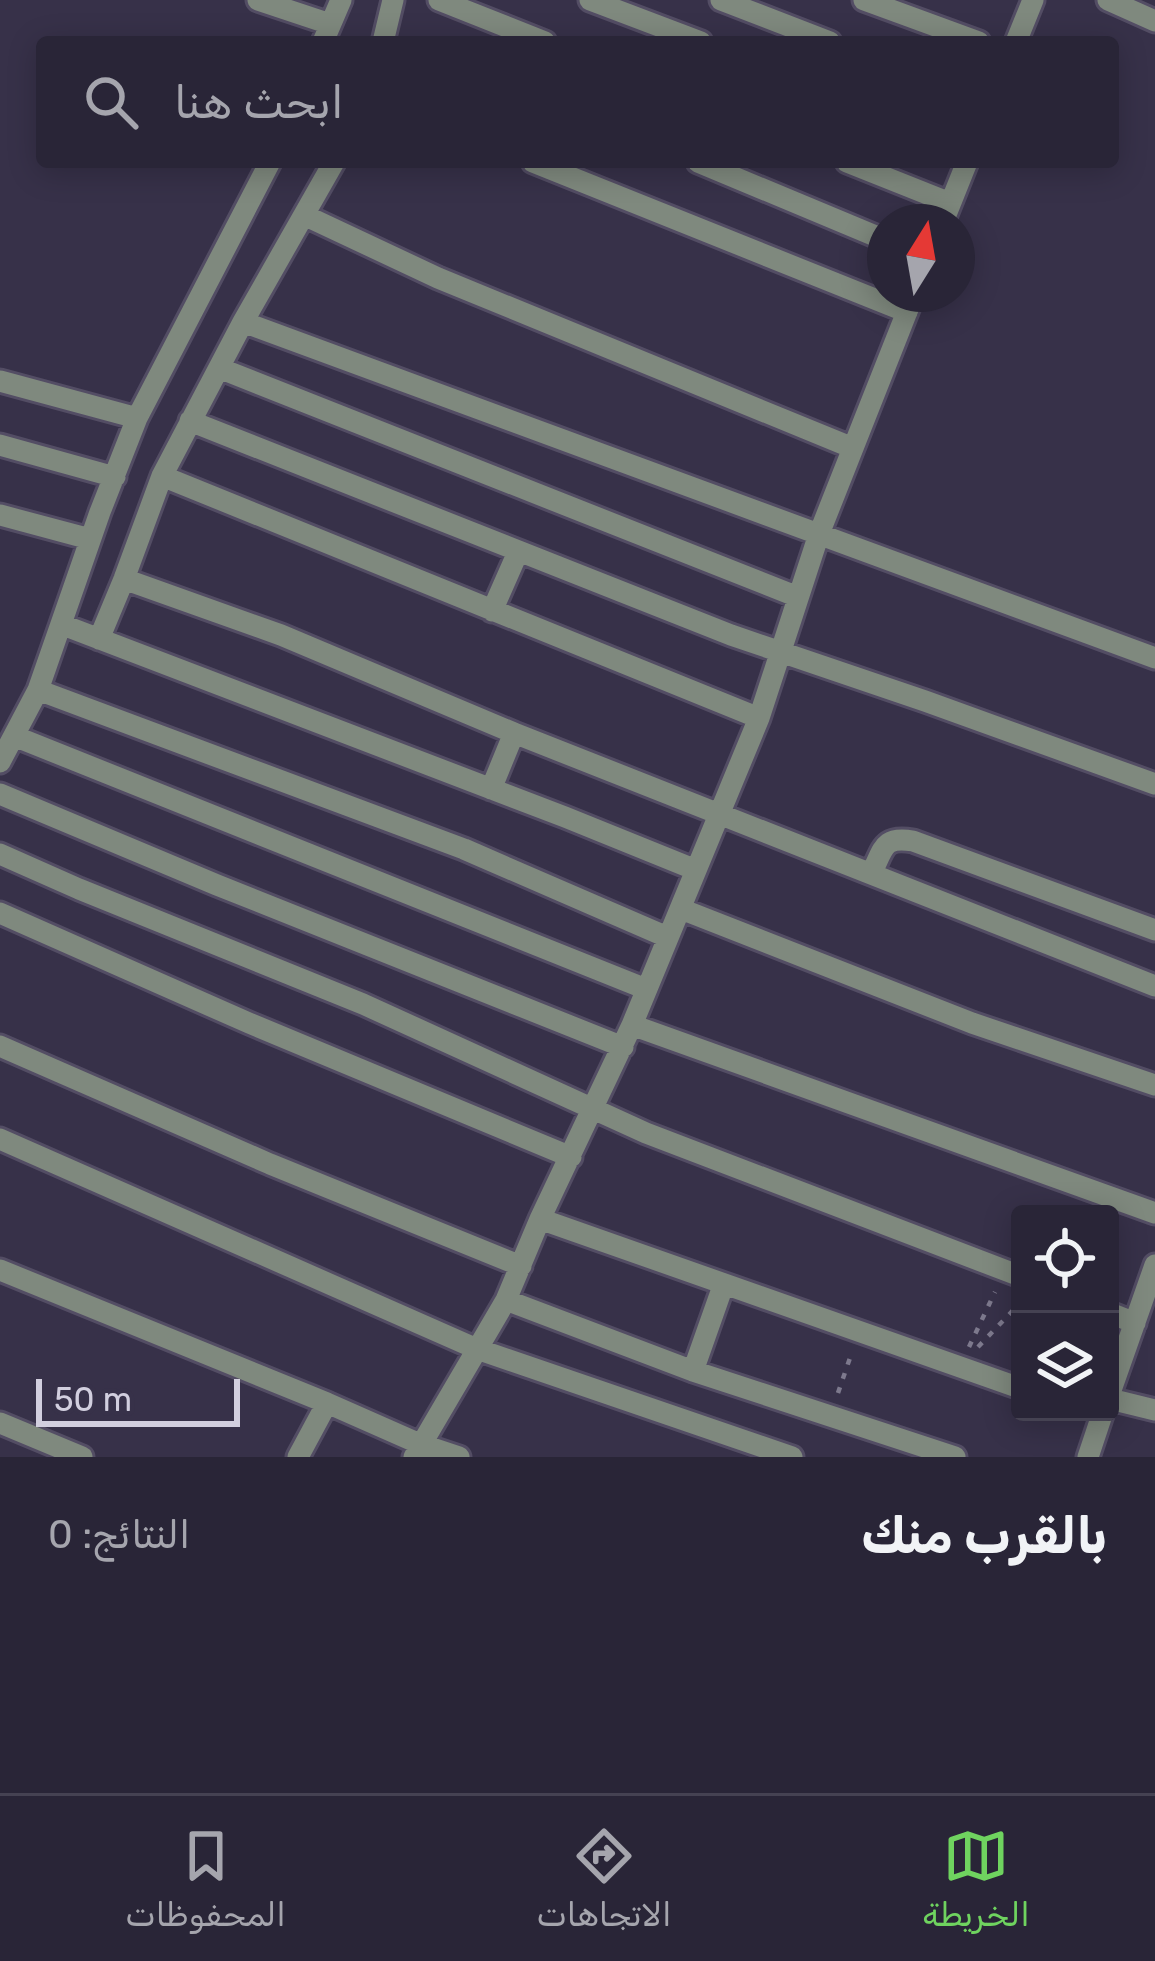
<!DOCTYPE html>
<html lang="ar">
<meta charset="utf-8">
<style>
:root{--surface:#292537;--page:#312d3f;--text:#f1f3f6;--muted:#a5a5ad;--line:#454252;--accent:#6fd35f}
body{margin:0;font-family:Rubik,"Noto Sans Arabic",sans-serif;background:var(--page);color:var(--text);direction:rtl}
.controls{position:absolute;right:36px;bottom:36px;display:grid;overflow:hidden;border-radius:12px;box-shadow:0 6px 30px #0003}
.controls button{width:108px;height:108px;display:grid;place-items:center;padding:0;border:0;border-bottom:3px solid var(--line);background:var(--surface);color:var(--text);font:60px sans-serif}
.compass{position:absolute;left:867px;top:204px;width:108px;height:108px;border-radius:50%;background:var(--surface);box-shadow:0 6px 30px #0003;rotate:11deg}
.scale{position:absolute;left:36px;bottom:30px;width:204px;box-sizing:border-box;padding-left:12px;border:6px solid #d2cfdf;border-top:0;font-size:33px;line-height:42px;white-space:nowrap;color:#d2cfdf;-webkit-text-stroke:9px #373149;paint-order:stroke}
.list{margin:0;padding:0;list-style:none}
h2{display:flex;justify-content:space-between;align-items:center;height:156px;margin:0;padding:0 48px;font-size:51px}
h2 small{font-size:39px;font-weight:400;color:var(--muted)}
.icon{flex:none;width:66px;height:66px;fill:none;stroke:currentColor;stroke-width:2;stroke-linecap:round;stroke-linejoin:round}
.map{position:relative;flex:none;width:1155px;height:1457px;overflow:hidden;direction:ltr}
.search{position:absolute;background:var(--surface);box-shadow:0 6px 30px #0003;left:36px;right:36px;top:36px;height:132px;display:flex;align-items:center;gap:30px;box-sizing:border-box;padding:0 42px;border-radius:12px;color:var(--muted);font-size:45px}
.sheet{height:336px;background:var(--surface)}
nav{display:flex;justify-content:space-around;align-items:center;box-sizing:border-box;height:168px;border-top:3px solid var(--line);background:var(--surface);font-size:33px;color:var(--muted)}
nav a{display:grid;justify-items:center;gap:6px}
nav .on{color:var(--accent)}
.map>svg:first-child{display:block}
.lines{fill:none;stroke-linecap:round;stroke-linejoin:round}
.minor-casing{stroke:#534d64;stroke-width:27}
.path{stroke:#7d798d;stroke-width:4.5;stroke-dasharray:6 9;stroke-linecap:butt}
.minor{stroke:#7f897e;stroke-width:21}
</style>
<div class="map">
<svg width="1155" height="1457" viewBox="0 0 1155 1457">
<rect width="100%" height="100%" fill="#373149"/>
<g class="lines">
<defs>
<path id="minor" d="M258,0L330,24
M439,0L545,42
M590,0L701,42
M721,0L830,42
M864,0L979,42
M1108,0L1155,21
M323,42L341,0
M383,42L393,0
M1016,42L1033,0
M533,162L907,312
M698,162L885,240
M847,162L950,203
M306,216L438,278L853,448
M943,222L967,162
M243,322L334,162
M219,368L798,597
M0,381L137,418
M190,421L731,635L925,701L1155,784
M0,445L115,477
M162,476L759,718
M0,515L90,539
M124,579L281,635L514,733
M492,611L518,552
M63,625L565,817L696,870
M99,639L124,579L162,476L243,322L1155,658
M38,690L464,849L667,937
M14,736L646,989
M0,762L38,690L100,512L137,418L270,162
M491,789L514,733L1155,986
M0,794L217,885L623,1047
M0,854L79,889L363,1004L646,1133L1020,1276
M872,872C884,848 883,836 913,841L1155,930
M681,909L972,1023L1155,1085
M0,913L249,1023L571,1157
M632,1025L1155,1213
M0,1046L270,1164L521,1266
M0,1139L477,1349L792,1457
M540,1219L1020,1388
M0,1270L327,1403L420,1444L459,1457
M506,1300L693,1371L955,1457
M1110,1313L1135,1323
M693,1371L723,1286
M1110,1393L1155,1265
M1110,1399L1155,1410
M0,1423L82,1457
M298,1457L327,1403
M414,1457L506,1300L540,1219L632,1025L759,718L819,534L914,294
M1088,1457L1103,1412"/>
</defs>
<use href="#minor" class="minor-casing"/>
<path class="path" d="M969,1347L995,1292
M978,1347L1020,1303
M838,1393L852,1352"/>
<use href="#minor" class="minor"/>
</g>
</svg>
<div class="controls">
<button><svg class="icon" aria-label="locate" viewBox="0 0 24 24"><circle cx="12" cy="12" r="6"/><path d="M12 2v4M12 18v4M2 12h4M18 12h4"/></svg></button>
<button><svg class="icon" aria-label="layers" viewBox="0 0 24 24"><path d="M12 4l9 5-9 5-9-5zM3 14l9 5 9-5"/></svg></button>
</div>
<svg class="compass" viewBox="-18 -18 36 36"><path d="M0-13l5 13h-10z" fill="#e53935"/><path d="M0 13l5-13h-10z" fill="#a5a5ad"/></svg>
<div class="scale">50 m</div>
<div class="search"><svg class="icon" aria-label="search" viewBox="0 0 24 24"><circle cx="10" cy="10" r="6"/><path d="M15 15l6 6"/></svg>ابحث هنا</div>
</div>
<section class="sheet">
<h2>بالقرب منك<small>النتائج: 0</small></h2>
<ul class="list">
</ul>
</section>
<nav>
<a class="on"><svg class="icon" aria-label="map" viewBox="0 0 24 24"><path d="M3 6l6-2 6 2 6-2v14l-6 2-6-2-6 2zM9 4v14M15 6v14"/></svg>الخريطة</a>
<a><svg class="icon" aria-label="directions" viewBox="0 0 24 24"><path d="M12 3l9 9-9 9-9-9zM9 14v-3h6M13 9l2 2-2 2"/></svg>الاتجاهات</a>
<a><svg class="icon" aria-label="saved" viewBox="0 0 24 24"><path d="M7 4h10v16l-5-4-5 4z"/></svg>المحفوظات</a>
</nav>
